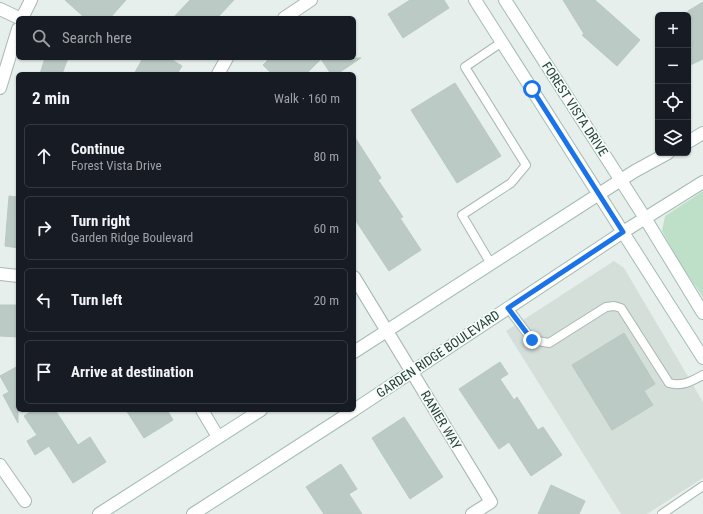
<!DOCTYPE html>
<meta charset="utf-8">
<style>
:root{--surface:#171b24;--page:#20242c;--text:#f1f3f6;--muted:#9ea1a6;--line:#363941}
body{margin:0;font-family:"Roboto Condensed",sans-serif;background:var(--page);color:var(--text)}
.controls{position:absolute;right:12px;top:12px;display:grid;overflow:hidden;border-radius:6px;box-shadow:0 1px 3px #0004}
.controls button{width:36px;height:36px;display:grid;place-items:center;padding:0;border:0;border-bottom:1px solid var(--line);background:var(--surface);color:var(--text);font:20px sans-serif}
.stop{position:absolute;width:12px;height:12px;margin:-9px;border:3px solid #1a73e8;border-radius:50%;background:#fff}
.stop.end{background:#1a73e8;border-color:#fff;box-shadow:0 1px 4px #0008}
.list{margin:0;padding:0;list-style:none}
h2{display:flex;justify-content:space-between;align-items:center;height:52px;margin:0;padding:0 16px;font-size:17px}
h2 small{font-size:13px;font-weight:400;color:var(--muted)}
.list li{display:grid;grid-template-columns:26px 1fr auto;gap:12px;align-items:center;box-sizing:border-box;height:64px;margin:0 8px 8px;padding:0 8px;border:1px solid var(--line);border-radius:6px}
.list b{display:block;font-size:15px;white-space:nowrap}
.list p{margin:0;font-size:13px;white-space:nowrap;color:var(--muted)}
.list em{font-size:13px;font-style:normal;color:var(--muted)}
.icon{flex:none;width:22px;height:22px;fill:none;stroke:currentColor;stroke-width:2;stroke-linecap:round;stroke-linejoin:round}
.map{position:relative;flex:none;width:703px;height:514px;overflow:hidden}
.search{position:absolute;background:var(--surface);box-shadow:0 1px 3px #0004;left:16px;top:16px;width:340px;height:44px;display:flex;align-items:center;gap:10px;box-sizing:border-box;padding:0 14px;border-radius:6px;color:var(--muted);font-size:15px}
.panel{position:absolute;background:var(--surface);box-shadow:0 1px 3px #0004;left:16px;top:72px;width:340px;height:340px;border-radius:6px}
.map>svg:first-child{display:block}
.built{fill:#d4dfda}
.green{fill:#bfe0c8}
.building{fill:#bbcac4;stroke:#b8c9c2}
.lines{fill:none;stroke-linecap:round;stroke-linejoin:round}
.lane-casing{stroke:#a8b8b2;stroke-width:10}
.street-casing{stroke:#a8b8b2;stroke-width:14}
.secondary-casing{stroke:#a4bbb3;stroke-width:14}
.lane{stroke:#fff;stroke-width:8}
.street{stroke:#fff;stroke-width:12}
.secondary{stroke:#fff;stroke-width:12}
.route{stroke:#1a73e8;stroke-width:5}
.labels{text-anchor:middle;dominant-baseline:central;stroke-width:3.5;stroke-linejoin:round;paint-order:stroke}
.street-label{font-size:13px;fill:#24423a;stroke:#f7fbf9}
</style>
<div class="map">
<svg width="703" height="514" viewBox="0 0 703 514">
<rect width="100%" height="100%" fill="#e6efeb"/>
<path class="built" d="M614,261L624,268L703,402V478L647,514H621L506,331Z"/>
<path class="green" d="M703,191V297L679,262L662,231L665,216Z"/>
<path class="building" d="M65,0H126L110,18H85Z
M190,0H234L217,18H173Z
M410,0H444L449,8L403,38L388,14Z
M563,0H595L640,40L617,66L582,35L584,34Z
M703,2V59L688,66V11Z
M45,58H68L62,74H40Z
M143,58H169L182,66L177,74H134Z
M270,58H361L337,74H331L321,59L306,74H272L263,65Z
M455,83L501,156L457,183L411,110Z
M354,136L381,178L378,180L403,217L400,218L421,250L389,271L354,218Z
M9,196L18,197V248L5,246Z
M0,305H18V337L0,336Z
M624,333L655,384L644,391L653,405L612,430L572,365Z
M500,362L508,374L500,379L514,400L517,397L538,430L543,427L562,455L531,476L509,442L499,449L459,389Z
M18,366V423L3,395L9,392L0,376Z
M33,410H55L78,445L90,437L106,462L73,483L49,446L35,455L27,441L37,435L24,416Z
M126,410H167L173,420L144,438Z
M404,417L443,477L410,499L372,438Z
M341,464L357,489L349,494L362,514H324L306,487Z
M551,485L585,501L579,514H538Z"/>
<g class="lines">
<defs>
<path id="lane" d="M491,264L462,215L511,183L526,165L465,67L502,42
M508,308L532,340L549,343L606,307L614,306L621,308L669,383C682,387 692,381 703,375
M662,514L703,486"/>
<path id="street" d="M0,9L19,18
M22,18L31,0
M284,18L311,0
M218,74L227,58
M0,88L18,29
M0,274L18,276
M354,277L491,502L472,514
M202,410L218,437
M0,465L25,501"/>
<path id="secondary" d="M475,0L703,358
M505,0L645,218L703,313
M688,142L703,133
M354,352L599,194L635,171L668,153
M354,410L623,232L703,182
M99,514L261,410
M193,514L354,410"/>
</defs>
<use href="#lane" class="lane-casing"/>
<use href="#street" class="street-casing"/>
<use href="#secondary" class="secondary-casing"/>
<use href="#lane" class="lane"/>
<use href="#street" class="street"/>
<use href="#secondary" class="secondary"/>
</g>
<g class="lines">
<path class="route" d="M532,340L508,308L623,232L532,89"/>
</g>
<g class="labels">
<g class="street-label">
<text transform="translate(575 109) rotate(57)">FOREST VISTA DRIVE</text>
<text transform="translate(438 354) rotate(-34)">GARDEN RIDGE BOULEVARD</text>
<text transform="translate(441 420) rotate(59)">RANIER WAY</text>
</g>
</g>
</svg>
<div class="controls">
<button>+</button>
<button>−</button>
<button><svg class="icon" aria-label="locate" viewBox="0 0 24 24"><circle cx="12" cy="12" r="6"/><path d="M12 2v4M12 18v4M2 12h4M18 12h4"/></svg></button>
<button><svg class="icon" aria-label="layers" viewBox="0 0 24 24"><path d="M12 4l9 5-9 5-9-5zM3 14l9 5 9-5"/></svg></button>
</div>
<div class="stop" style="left:532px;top:89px"></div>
<div class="stop end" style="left:532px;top:340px"></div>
<div class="search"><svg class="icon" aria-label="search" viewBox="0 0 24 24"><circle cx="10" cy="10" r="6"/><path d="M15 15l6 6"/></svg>Search here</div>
<section class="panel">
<h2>2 min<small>Walk · 160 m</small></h2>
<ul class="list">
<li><svg class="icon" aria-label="ahead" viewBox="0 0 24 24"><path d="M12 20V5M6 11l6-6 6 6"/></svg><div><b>Continue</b><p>Forest Vista Drive</p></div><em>80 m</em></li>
<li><svg class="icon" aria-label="right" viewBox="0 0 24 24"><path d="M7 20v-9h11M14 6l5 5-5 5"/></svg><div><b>Turn right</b><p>Garden Ridge Boulevard</p></div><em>60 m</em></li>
<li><svg class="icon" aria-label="left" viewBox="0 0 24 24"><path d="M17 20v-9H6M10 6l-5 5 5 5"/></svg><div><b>Turn left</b></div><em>20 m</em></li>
<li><svg class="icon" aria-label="arrive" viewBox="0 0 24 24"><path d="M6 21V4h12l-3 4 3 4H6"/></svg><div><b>Arrive at destination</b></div></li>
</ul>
</section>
</div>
